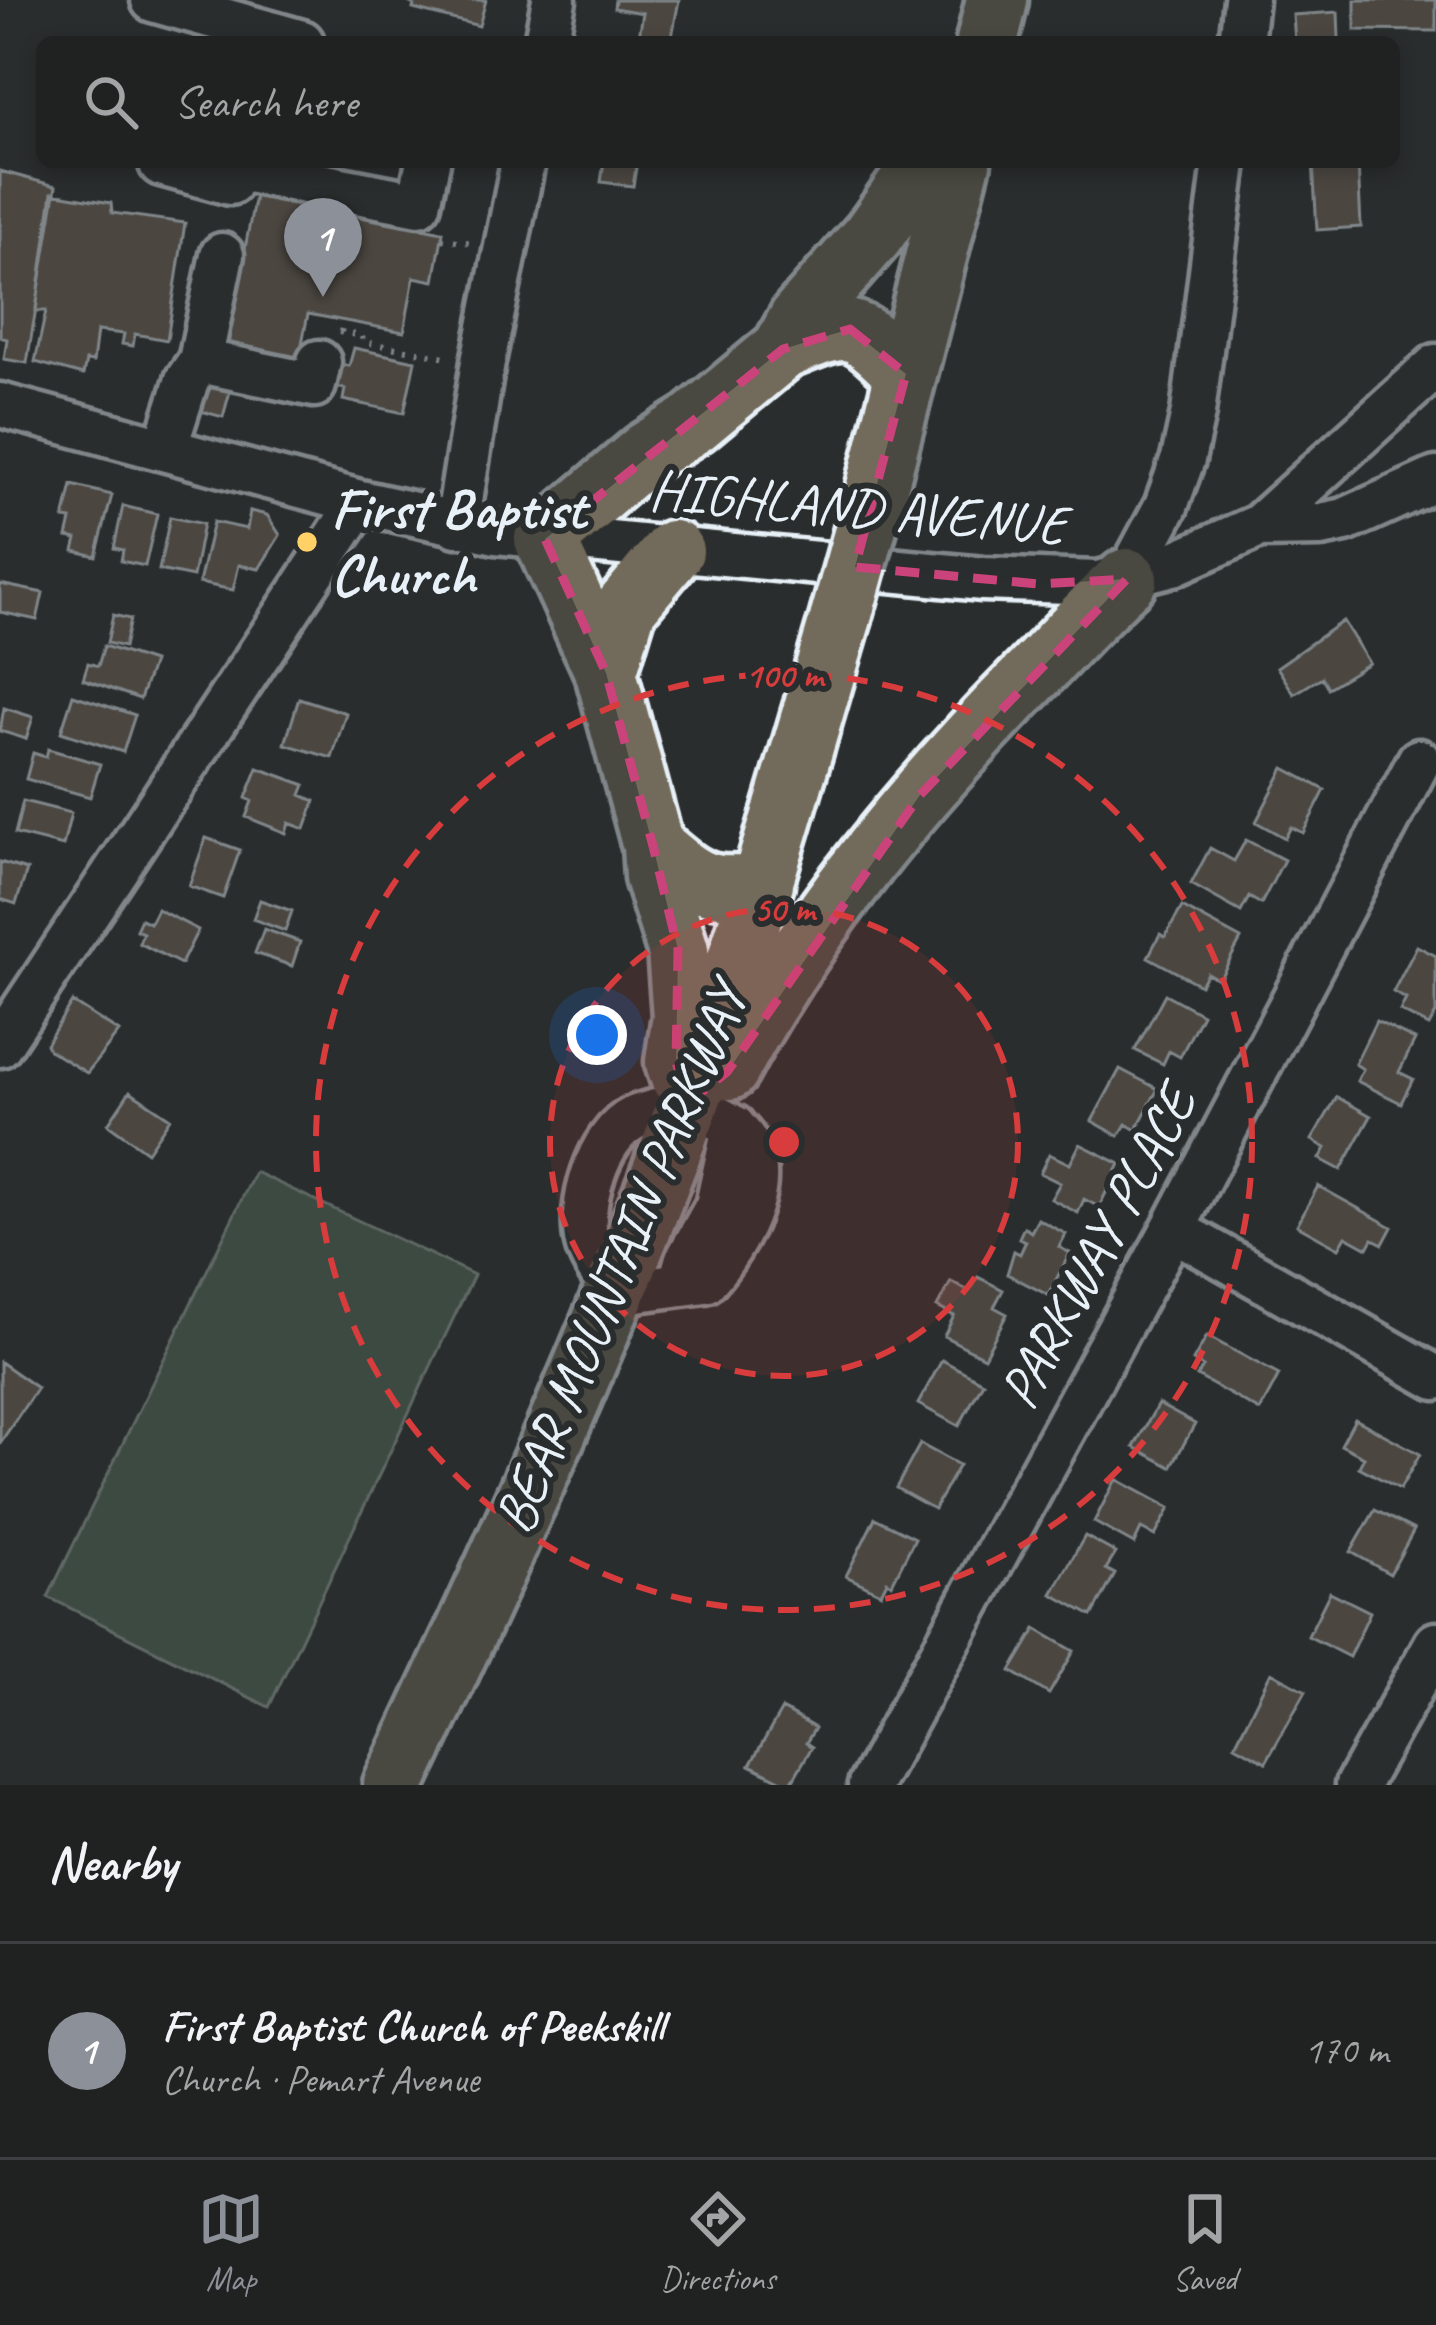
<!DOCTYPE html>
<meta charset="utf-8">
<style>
:root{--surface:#202222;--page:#2d2f2f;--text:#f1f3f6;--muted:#a2a4a5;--line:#3d3f40;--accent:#8c9099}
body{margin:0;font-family:Caveat,sans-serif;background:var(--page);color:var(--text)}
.you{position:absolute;left:597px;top:1035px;width:42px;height:42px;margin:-30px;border:9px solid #fff;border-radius:50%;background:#1a73e8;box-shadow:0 0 0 18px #1a73e833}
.badge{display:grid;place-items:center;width:78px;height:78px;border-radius:50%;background:var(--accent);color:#fff;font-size:39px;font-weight:700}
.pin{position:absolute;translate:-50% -99px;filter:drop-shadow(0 3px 6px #0008)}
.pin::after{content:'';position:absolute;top:63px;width:42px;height:36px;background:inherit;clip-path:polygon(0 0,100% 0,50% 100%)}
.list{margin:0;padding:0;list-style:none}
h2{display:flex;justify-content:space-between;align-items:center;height:156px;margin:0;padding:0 48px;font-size:51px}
h2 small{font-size:39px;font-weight:400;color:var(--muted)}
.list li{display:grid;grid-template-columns:78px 1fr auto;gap:36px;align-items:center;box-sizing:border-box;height:216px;padding:0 48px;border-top:3px solid var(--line)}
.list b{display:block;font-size:45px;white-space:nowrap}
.list p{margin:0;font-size:39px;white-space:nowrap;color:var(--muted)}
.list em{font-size:39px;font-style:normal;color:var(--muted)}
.icon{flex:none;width:66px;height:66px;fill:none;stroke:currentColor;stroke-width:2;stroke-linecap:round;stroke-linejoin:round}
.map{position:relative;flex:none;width:1436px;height:1785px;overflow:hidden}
.search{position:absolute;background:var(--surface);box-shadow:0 6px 18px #0003;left:36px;right:36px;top:36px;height:132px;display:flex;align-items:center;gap:30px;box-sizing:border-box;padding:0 42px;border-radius:18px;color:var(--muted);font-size:45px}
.sheet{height:372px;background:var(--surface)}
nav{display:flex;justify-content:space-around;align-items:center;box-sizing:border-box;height:168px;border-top:3px solid var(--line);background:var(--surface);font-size:33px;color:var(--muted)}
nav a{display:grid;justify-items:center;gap:6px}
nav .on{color:var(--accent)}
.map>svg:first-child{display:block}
.grass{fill:#576e5a;stroke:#a0b0a9;stroke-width:3}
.building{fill:#736559;stroke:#e8f1f8;stroke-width:3}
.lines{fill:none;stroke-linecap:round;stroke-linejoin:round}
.minor-casing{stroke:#e8f1f8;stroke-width:51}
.highway-casing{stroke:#e8f1f8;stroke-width:69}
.path{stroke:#e8f1f8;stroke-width:6;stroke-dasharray:3 9;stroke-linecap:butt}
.minor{stroke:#2a2d2e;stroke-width:42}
.highway{stroke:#726b5a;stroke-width:60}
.highway-bridge-casing{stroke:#e8f1f8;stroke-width:69;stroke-linecap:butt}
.highway-bridge{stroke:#726b5a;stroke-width:60}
.marked{fill:none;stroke:#ca437a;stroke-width:9;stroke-dasharray:24 15;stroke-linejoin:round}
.ring{fill:none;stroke:#d83c3d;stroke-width:6;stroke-dasharray:21 15}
.poi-dot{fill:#ffd166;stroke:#2a2d2e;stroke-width:4.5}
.labels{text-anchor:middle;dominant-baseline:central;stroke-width:12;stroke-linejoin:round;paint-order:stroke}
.street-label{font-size:57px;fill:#e8f1f8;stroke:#2a2d2e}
.poi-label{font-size:57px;font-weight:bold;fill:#e8f1f8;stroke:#2a2d2e;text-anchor:start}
.centre{fill:#d83c3d;stroke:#2a2d2e;stroke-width:6}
.ring-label{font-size:36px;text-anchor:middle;font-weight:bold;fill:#d83c3d;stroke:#2a2d2e;stroke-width:12;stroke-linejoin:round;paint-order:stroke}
</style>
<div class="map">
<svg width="1436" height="1785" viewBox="0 0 1436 1785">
<rect width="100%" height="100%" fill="#2a2d2e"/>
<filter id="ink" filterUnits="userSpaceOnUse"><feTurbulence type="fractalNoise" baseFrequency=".00833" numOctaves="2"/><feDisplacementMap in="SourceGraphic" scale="24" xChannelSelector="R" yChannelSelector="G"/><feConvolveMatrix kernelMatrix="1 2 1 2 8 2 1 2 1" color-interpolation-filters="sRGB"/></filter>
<g filter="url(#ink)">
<path class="grass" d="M255,1172L474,1275L269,1707L48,1597Z"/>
<path class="building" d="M404,0H486L479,26L413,9L414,5Z
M615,0H679L671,42H638L643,13L614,8Z
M1355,0H1436V31L1355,30Z
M1338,12L1339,39L1346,42H1295L1293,15Z
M604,162H637L633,186L601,182Z
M1313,162H1358L1361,227L1317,230Z
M0,171L56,186L27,363L4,359L7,339L0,337Z
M52,193L111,203L112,213L185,223L167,340L135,334L133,346L122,344L124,334L97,331L93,362L86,361L83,375L35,362L46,311H36Z
M255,196L443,232L434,281L414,277L404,332L308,314L296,373L224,359Z
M354,348L415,361L404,413L343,400L345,389L331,386L336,363L349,366Z
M202,376L232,384L223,417L193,409Z
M72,485L112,495L96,556L74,551L77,539L67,537L71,520L64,519Z
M123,506L157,514L145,566L121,561L123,550L114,548Z
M250,511L267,515L280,535L259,569L239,565L233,590L199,583L213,522L247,529Z
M170,517L203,524L193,577L159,570Z
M0,584L43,593L37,620L0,612Z
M113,615L130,619L124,647L107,643Z
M1343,621L1369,663L1328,688L1322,677L1294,694L1277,667Z
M104,646L153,662L140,699L83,679L88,663L98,666Z
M73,695L135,715L123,752L61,732Z
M299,698L346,713L332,758L285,744Z
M4,708L33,717L26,739L0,731Z
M48,749L100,764L90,797L26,779L33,753L46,757Z
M258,768L305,785L301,795L315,801L305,829L289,823L286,833L246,817L252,801L246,798Z
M1284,768L1325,790L1303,833L1291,827L1285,838L1256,822Z
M23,801L71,813L63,846L15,834Z
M206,838L240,850L223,898L189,886Z
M1246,840L1284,860L1261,904L1249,897L1241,912L1191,884L1210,848L1234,861Z
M0,862L27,870L16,904L0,899Z
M260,900L292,911L285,931L253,919Z
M1182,907L1241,939L1219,980L1207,973L1200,985L1148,957L1160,934L1165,937Z
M157,909L198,930L181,964L139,943L143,933L136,930L141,919L150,923Z
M264,929L300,942L292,966L255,953Z
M1417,946L1436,956V1013L1429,1026L1400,1011L1406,999L1393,992Z
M1165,994L1202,1014L1180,1057L1169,1051L1163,1064L1135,1050Z
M72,1002L119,1032L87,1073L49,1050L46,1044Z
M1376,1021L1415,1040L1399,1072L1413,1079L1401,1103L1357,1081L1363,1069L1355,1064Z
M1120,1069L1158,1089L1136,1130L1126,1124L1119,1136L1092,1121Z
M130,1091L170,1118L147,1152L108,1124Z
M1337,1097L1371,1116L1341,1170L1320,1159L1326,1148L1312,1140Z
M1080,1144L1120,1164L1099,1207L1084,1199L1078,1213L1051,1199L1060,1183L1040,1173L1049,1154L1070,1164Z
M1318,1186L1392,1227L1383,1244L1373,1239L1368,1248L1346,1236L1339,1248L1297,1225Z
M1038,1219L1066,1234L1059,1247L1070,1253L1048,1295L1007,1274L1014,1251L1020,1254L1026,1241L1019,1238L1024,1227L1031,1232Z
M978,1277L1003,1290L994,1307L1007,1314L984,1357L944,1336L954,1316L937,1307L951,1282L969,1291Z
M1207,1336L1279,1375L1260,1411L1197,1376L1203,1367L1193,1361Z
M942,1360L983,1382L959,1426L918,1404Z
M0,1362L37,1388L0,1443Z
M1158,1404L1195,1424L1171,1467L1134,1447Z
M1355,1419L1420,1454L1400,1489L1359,1467L1364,1457L1341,1445Z
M920,1444L959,1465L934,1509L896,1488Z
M1116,1479L1170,1508L1155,1536L1141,1529L1134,1544L1094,1522Z
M1375,1510L1414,1530L1390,1574L1351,1552Z
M875,1518L915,1538L892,1584L887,1581L881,1593L846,1576Z
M1085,1536L1116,1553L1106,1569L1115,1574L1092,1616L1052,1594Z
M1330,1592L1370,1612L1349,1657L1308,1636Z
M1036,1629L1074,1651L1049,1694L1011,1671Z
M1271,1672L1306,1691L1266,1762L1235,1745Z
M782,1709L815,1728L806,1743L812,1747L790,1785L750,1765Z"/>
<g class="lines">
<defs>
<path id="minor" d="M153,0L302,42
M546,42L554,0
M1241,42L1246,0
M234,162L233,168L419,204L428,162
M161,164L230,183L233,168
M200,361L314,385L319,362
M0,405L360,502L496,532L983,579L1098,583L1173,564L1259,526L1436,366
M165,449L187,380L200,361L222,255
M457,525L483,362L523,162
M1259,526L1321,525L1345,520L1436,479
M1127,579L1166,506L1183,459L1193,413L1225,162
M0,1045L360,502
M688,1103C702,1111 719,1117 731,1126C784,1168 738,1244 705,1281L615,1293C606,1278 591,1260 587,1243C578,1206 597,1136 634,1118C650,1111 671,1108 688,1103Z
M1173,1229L1436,1378
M680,1283L686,1262L717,1206L734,1127
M870,1785L1173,1229L1419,761
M1357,1785L1436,1644"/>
<path id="highway" d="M987,42L997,0
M783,349C853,320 852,321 906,374
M875,495L960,162
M606,673L626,607L673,551
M653,846C695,882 707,893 763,883
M729,1069C809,919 918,790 1037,670C1067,639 1095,608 1127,579
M681,1077L676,1062L683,1016L678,950L655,877L653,846L606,673L545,539L646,453L694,423L783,349L800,318L873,235L925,162
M394,1785C501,1561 603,1335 689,1102C747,943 793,780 841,617"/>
</defs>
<use href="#minor" class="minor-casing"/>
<use href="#highway" class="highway-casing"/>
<path class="path" d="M442,239L473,243
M339,332L362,336L363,342L451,358
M341,332L344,320"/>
<use href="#minor" class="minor"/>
<use href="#highway" class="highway"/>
<defs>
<path id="highway-bridge" d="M841,617L875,495"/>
</defs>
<use href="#highway-bridge" class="highway-bridge-casing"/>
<use href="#highway-bridge" class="highway-bridge"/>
</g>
</g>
<path d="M0 0H1436V1785H0ZM850,329L906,374L855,567L1039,584L1127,579L920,795L727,1072L688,1103L676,1062L678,950L653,846L606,673L545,539L783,349Z" fill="#2a2d2e" fill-opacity=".55" fill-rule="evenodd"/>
<path class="marked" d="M850,329L906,374L855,567L1039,584L1127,579L920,795L727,1072L688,1103L676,1062L678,950L653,846L606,673L545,539L783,349Z"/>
<circle cx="784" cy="1142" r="234" fill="#d83c3d" fill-opacity=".12"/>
<g class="ring">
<circle cx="784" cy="1142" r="234"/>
<circle cx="784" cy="1142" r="468"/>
</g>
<circle class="poi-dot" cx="307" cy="542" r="12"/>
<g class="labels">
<g class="street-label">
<text transform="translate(858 507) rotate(5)">HIGHLAND AVENUE</text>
<text transform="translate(1097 1247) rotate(-62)">PARKWAY PLACE</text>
<text transform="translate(620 1258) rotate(-68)">BEAR MOUNTAIN PARKWAY</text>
</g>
<g class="poi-label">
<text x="331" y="509">First Baptist<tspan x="331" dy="66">Church</tspan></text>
</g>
</g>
<circle cx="784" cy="1142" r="18" class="centre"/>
<g class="ring-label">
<text x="784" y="687">100 m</text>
<text x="784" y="921">50 m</text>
</g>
</svg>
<div class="you"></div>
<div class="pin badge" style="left:323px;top:297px">1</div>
<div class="search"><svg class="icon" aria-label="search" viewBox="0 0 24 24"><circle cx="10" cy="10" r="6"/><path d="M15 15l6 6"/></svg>Search here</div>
</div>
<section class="sheet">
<h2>Nearby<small></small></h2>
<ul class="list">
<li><span class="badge">1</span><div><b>First Baptist Church of Peekskill</b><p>Church · Pemart Avenue</p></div><em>170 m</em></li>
</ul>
</section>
<nav>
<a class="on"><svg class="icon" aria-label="map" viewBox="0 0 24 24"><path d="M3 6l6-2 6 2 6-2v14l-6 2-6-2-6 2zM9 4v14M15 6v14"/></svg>Map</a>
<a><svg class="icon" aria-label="directions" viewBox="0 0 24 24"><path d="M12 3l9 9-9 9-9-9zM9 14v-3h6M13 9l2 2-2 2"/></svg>Directions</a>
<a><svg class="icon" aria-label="saved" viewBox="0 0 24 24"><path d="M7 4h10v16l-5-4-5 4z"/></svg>Saved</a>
</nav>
